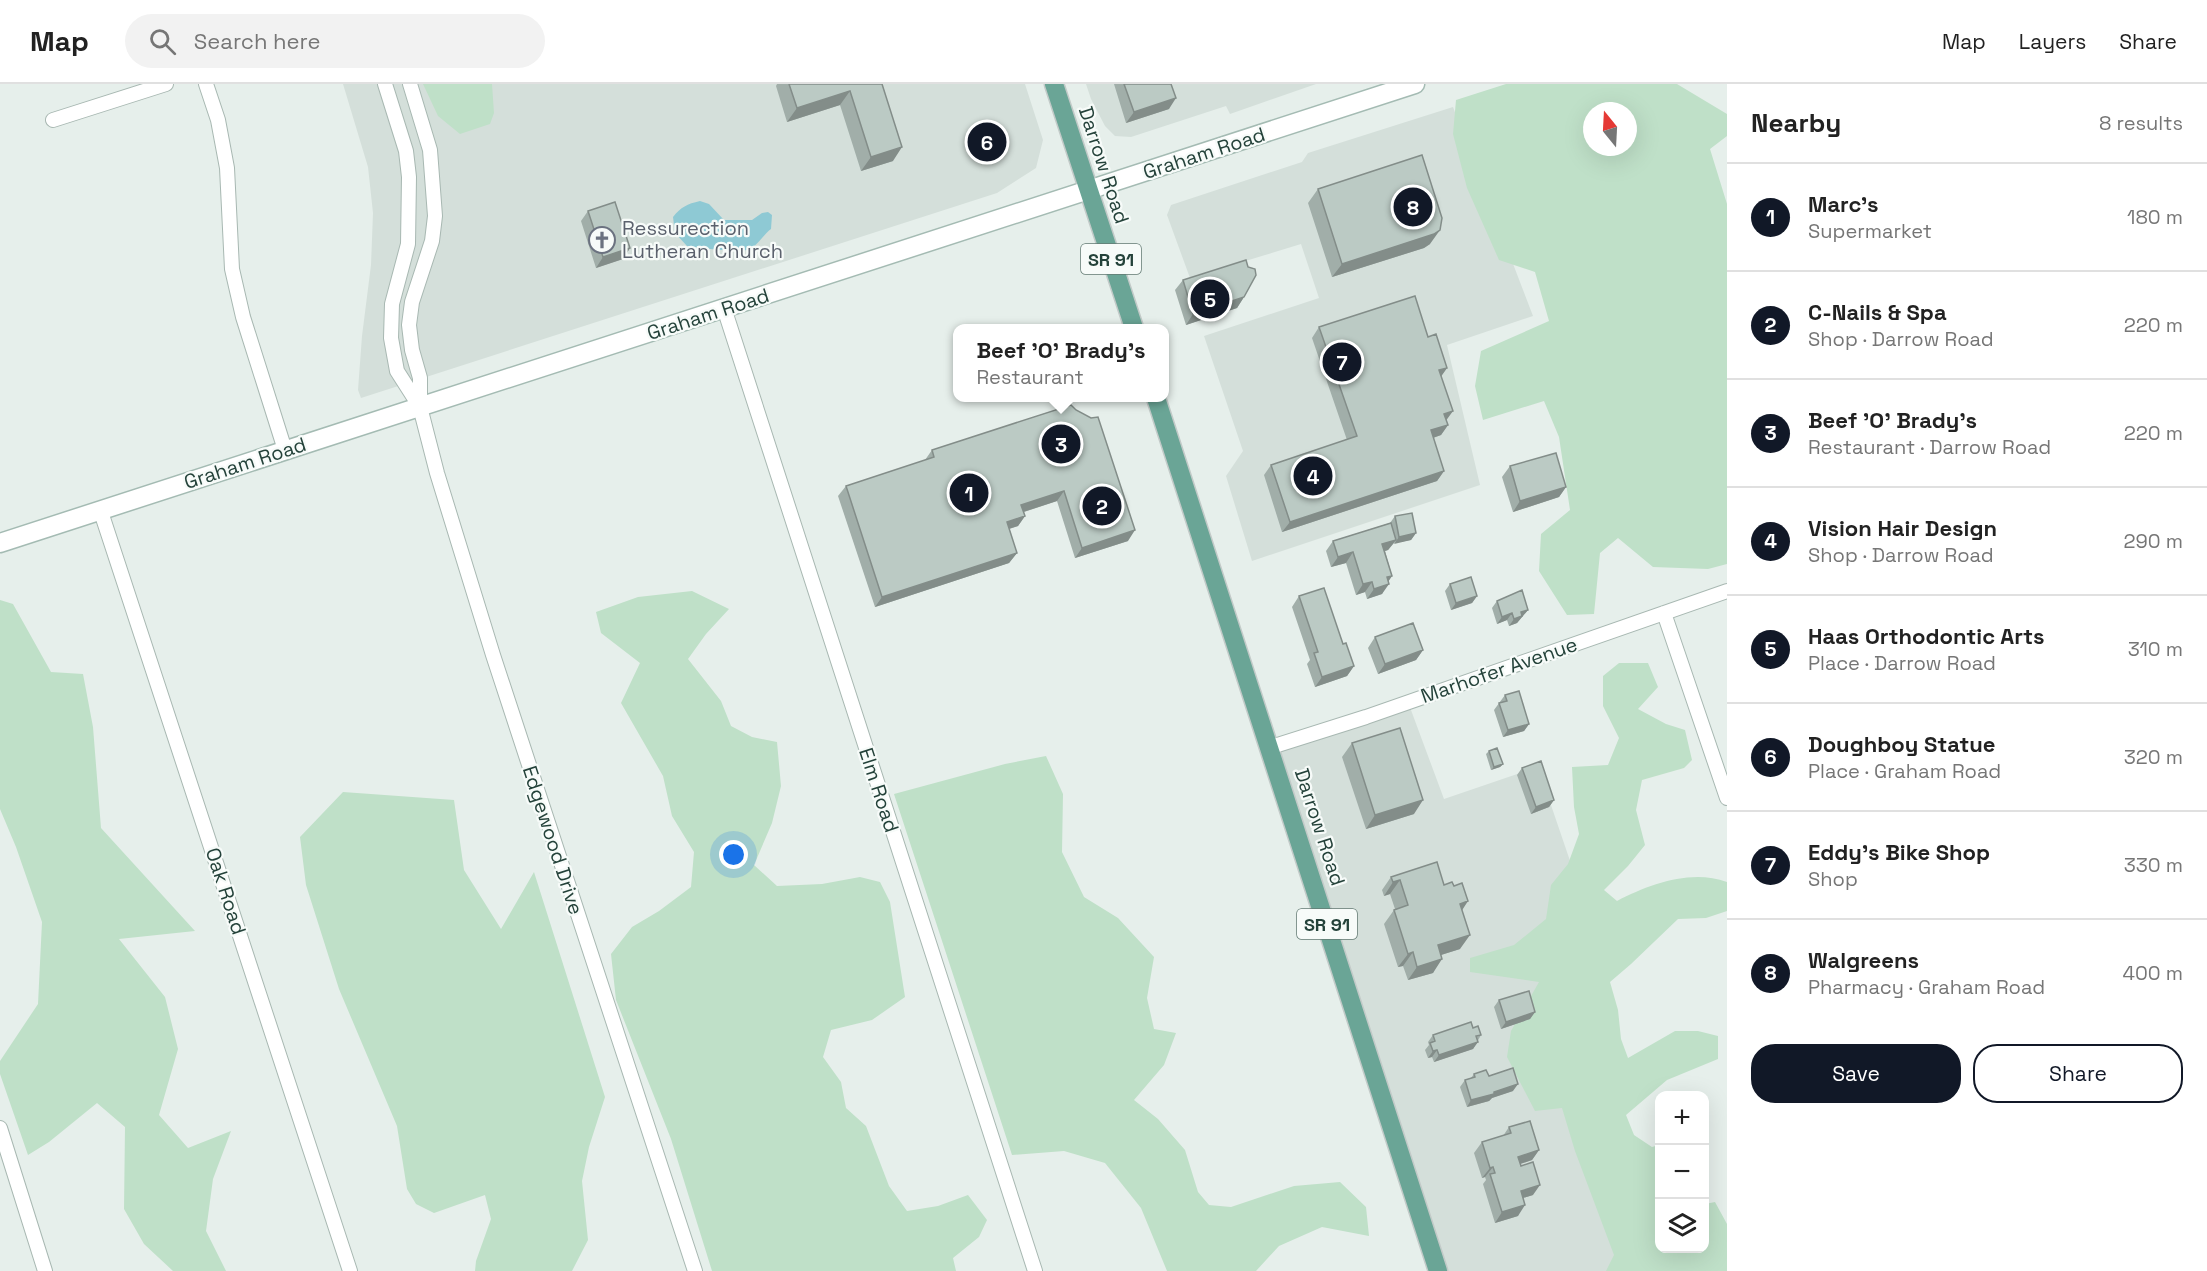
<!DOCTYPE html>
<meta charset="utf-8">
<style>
:root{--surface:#fff;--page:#f2f2f2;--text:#222;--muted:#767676;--line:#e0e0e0;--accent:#111827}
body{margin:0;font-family:"Space Grotesk",sans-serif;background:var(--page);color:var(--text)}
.controls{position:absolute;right:18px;bottom:18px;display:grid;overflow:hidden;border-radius:12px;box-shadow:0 6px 24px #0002}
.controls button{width:54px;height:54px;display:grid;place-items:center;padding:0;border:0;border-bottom:2px solid var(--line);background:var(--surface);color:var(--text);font:30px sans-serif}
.compass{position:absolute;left:1583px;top:18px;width:54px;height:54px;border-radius:50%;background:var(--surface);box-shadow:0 6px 24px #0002;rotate:342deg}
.you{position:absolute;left:734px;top:771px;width:21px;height:21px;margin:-15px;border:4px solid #fff;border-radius:50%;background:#1a73e8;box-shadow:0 0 0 9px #1a73e833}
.badge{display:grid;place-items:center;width:39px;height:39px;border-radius:50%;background:var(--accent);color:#fff;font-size:20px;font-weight:700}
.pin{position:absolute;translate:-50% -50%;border:3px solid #fff;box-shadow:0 2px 6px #0006}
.popup{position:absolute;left:953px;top:240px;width:216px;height:78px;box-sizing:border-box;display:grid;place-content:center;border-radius:12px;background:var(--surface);filter:drop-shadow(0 2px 4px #0005);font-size:20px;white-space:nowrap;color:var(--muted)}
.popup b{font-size:22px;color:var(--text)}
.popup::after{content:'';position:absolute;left:50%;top:100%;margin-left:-12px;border:12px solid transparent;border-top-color:var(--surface)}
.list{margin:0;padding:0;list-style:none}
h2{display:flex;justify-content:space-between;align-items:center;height:78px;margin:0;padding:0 24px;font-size:26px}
h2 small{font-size:20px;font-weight:400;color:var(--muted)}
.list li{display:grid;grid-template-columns:39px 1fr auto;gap:18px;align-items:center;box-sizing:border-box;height:108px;padding:0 24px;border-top:2px solid var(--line)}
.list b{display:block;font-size:22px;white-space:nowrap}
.list p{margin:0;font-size:20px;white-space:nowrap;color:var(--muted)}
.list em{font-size:20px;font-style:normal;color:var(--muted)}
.actions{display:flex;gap:12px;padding:18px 24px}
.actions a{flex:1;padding:14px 0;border:2px solid var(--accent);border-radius:24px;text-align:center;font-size:21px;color:var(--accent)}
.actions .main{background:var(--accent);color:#fff}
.icon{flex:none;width:33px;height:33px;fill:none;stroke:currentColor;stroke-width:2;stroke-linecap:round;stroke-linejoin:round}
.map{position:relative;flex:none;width:1727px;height:1187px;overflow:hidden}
header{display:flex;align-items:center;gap:36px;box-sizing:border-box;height:84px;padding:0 30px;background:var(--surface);border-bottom:2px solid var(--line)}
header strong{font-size:28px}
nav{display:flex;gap:33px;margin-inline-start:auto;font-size:21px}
.search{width:420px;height:54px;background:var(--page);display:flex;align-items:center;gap:15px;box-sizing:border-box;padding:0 21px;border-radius:33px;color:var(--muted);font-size:22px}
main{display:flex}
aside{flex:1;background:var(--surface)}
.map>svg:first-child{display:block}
.built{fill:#d4dfda}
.green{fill:#bfe0c8;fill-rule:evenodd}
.water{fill:#8ec9d4}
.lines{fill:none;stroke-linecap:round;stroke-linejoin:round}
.minor-casing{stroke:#a8b8b2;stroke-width:16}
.secondary-casing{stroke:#a4bbb3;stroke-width:21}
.primary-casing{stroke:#c2cac8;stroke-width:21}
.minor{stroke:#fff;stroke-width:14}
.secondary{stroke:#fff;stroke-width:18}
.primary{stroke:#6aa596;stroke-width:18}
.wall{fill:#a1aea9}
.shaded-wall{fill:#838d89}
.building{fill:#bbcac4;stroke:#838d89;stroke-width:1.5}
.labels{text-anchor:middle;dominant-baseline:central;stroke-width:4.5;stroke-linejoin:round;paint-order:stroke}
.shield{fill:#f7fbf9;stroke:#637a73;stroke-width:1.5}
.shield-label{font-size:18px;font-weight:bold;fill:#24423a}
.street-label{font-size:20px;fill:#24423a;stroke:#f7fbf9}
.worship-label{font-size:20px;fill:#5b616d;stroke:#f7fbf9;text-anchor:start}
</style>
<header>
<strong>Map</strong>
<div class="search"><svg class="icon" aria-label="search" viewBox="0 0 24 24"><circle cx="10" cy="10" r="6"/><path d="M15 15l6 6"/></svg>Search here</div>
<nav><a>Map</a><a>Layers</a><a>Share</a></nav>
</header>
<main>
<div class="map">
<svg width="1727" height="1187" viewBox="0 0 1727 1187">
<rect width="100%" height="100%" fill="#e6efeb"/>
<path class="built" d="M343,0H1025L1043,56L1036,84L997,109L361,314L358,306L362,252L371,181L373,129L368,83Z
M1086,0H1316L1230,30L1226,22L1131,53L1115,52L1105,42L1091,15Z
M1453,23L1533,232L1447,261L1480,401L1252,477L1226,392L1243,367L1204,252L1319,214L1301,160L1190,194L1167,131L1171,121L1302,78L1308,69Z
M1408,618L1444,715L1538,683L1596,853L1634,1187H1438L1264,663Z"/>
<path class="green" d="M423,0H492L494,29L490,40L460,50L438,32Z
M1506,0H1677L1727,30V52L1710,65L1727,120V480L1708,485L1653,483L1618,454L1600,469L1594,530L1567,531L1539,487L1541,450L1570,426L1559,353L1544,317L1483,336L1475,302L1481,267L1549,237L1535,188L1499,176L1467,104L1453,50L1456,16ZM1592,27H1628V63H1592Z
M692,507L729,525L706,550L688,575L721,617L731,642L752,653L777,658L781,702L772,739L754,781L777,802L822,800L860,793L880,798L890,818L905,913L872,936L831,946L823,973L841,998L846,1024L866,1042L889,1102L907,1127L938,1122L968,1111L987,1136L979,1153L953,1174L956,1187H712L671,1055L616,916L611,870L632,843L659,827L691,803L694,768L672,732L663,692L621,619L640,579L601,549L596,528L638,513Z
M0,516L13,520L51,588L83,590L93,643L101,744L195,847L119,855L165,913L178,965L159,1031L188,1064L231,1047L213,1095L206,1147L226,1187H173L144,1160L124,1125L125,1043L97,1019L49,1058L28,1071L0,990V977L38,920L42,838L16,763L0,725Z
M1619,579H1648L1658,603L1638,625L1666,640L1685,646L1692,676L1684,684L1642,696L1636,726L1645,761L1628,782L1604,806L1617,817C1650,800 1691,785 1727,798V827L1706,834L1678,835L1631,880L1610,898L1618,926L1621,955L1628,974L1675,947H1698L1718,952V975L1667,996L1626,1031L1634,1051L1652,1063L1659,1061L1660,1164H1704L1705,1120L1715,1118L1727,1140V1187H1606L1614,1171L1575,1067L1562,1024L1535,1027L1507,973L1511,947L1539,898L1470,888V874L1514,861L1546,835L1551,801L1568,780L1579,750L1574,723L1572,683L1608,681L1619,654L1603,622V592Z
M1046,672L1063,710L1062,768L1084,813L1118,834L1154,873L1147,914L1154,945L1176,949L1164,981L1134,1016L1158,1035L1185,1066L1198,1108L1209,1121L1231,1123L1294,1102L1340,1098L1366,1123L1369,1152L1322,1143L1279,1162L1256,1187H1167L1141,1124L1105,1079L1064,1067L1012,1071L894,710L1005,680Z
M343,708L454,716L464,786L501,845L534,788L605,1013L589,1063L582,1097L588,1156L572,1187H475L476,1177L491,1135L485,1111L434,1129L416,1120L407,1105L397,1042L339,905L306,801L300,753Z"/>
<path class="water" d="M700,117L709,120L724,136H752L762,129L768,128L772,131L771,145C764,150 757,162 750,165C743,169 697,164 687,162L675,149L673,133C681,123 687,120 700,117Z"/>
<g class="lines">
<defs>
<path id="minor" d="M206,0L218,36L227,84L232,185L243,233L285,366
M385,0L406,67L409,93L408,160L392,220L391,254L397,287L420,323
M410,0L430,66L435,132L432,157L412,218L409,241L412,266L420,294V323L437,389L493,571L695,1187
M53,36L166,0
M724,224L1035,1187
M101,428L350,1187
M1664,529L1727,714
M1271,663L1366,633L1727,507
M0,1044L45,1187"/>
<path id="secondary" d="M0,459L1415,0"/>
<path id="primary" d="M1054,0L1134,244
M1156,314L1438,1187"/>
</defs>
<use href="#minor" class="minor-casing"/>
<use href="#secondary" class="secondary-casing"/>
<use href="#primary" class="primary-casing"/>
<use href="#minor" class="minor"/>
<use href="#secondary" class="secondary"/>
<use href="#primary" class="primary"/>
</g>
<path class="wall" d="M777,0H882L893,77L861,87L840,21L787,38L776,2Z
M1114,0H1171L1169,25L1126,39Z
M1318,105L1430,160L1424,164L1332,193L1308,119Z
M588,127L630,164L623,175L596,184L581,137Z
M1183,196L1244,213L1237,224L1186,241L1175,206Z
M1319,243L1428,253L1447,284L1441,292L1446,336L1448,341L1441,351L1433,354L1444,387L1437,397L1282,448L1264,391L1271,381L1347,356L1312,254Z
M1071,321L1128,457L1075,474L1057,417L1024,428L1025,432L1018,442L1009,445L1017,469L1009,479L875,523L838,412L846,402L925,376L932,366Z
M1510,382L1566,403L1559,413L1513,428L1502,393Z
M1395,432L1416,449L1411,456L1394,459L1388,466L1385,467L1392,492L1388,497L1382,510L1367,515L1365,508L1356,511L1346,479L1331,483L1326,467L1333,457L1390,439Z
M1450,500L1477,512L1472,519L1451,526L1445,507Z
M1299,512L1343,560L1354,582L1347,592L1315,603L1307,580L1310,576L1292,523Z
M1497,517L1528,526L1517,539L1509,542L1507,536L1497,540L1492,524Z
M1375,553L1423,566L1416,576L1378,590L1368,564Z
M1505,611L1529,640L1524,647L1503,653L1494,626Z
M1352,659L1414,730L1366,745L1342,673Z
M1489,667L1503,680L1500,683L1491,686L1486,670Z
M1522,684L1554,716L1549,723L1531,730L1517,691Z
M1391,793L1444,801L1462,826L1460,865L1441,871L1433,889L1408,896L1403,882L1398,883L1384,840L1394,826L1395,825L1390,810L1384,812L1382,806Z
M1499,916L1535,928L1530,935L1501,945L1494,923Z
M1473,944L1481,951L1473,965L1434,978L1432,973L1428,974L1425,966L1429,961L1428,958L1433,951Z
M1474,990L1489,992L1513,1007L1492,1014L1489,1017L1467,1023L1460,1003L1465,996L1471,994Z
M1509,1043L1539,1066L1532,1076L1520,1080L1533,1111L1523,1114L1518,1132L1495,1139L1483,1100L1486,1096L1485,1093L1482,1094L1474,1069L1482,1058L1503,1052Z"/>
<path class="shaded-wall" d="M850,7L840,21L787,38L797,24Z
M1176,14L1169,25L1126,39L1134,28Z
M902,63L893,77L861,87L871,73Z
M1440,146L1430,160L1424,164L1332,193L1342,180Z
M630,164L623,175L596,184L603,173Z
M1244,213L1237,224L1186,241L1193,230Z
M1447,284L1440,294L1439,286Z
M1453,327L1445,338L1444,330Z
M1448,341L1441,351L1424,357L1431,346Z
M1444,387L1437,397L1282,448L1290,438Z
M1566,403L1559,413L1513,428L1520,417Z
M1064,407L1057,417L1014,431L1021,421Z
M1025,432L1018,442L999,448L1007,438Z
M1135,446L1128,457L1075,474L1082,464Z
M1416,449L1411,456L1394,460L1399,453Z
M1396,456L1388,466L1375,470L1382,460Z
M1353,468L1346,479L1331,483L1338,473Z
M1017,469L1009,479L875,523L882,513Z
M1392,492L1386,501L1389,500L1382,510L1367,515L1374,505L1387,493Z
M1372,498L1365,508L1356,511L1363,500Z
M1477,512L1472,519L1451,526L1456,519Z
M1528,526L1517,539L1509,542L1514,535L1521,528Z
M1512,529L1507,536L1497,540L1502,533Z
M1423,566L1416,576L1378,590L1385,580Z
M1354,582L1347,592L1315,603L1322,593Z
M1529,640L1524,647L1503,653L1508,646Z
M1503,680L1500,683L1491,686L1494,683Z
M1423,716L1414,730L1366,745L1375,731Z
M1554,716L1549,723L1531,730L1536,723Z
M1400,796L1390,810L1384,812L1393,798Z
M1468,817L1459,831L1460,820Z
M1470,851L1460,865L1428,875L1438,861Z
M1413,868L1403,882L1398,883L1408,870Z
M1442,875L1433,889L1408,896L1417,883Z
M1535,928L1530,935L1501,945L1506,938Z
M1478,958L1473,965L1434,978L1439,971Z
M1437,966L1432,973L1428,974L1433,967Z
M1518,1000L1513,1007L1492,1014L1489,1017L1467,1023L1471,1016Z
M1539,1066L1532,1076L1511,1083L1518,1073Z
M1493,1083L1485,1093L1482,1094L1490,1084Z
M1540,1101L1533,1111L1513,1117L1521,1107Z
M1525,1121L1518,1132L1495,1139L1502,1128Z"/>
<path class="building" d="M789,0H882L902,63L871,73L850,7L797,24Z
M1124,0H1171L1176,14L1134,28Z
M1422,71L1442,134L1440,146L1434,150L1342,180L1318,105Z
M615,118L630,164L603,173L588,127Z
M1246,176L1248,183L1255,185L1256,191L1244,213L1193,230L1183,196Z
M1415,212L1428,253L1436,250L1447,284L1439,286L1453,327L1444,330L1448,341L1431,346L1444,387L1290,438L1271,381L1357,352L1319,243Z
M1071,321L1076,326L1091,334L1098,333L1135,446L1082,464L1064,407L1021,421L1025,432L1007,438L1017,469L882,513L846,402L934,373L932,366Z
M1556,369L1566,403L1520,417L1510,382Z
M1412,429L1416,449L1399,453L1395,432Z
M1391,439L1396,456L1382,460L1392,492L1387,493L1389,500L1374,505L1372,498L1363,500L1353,468L1338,473L1333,457Z
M1471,493L1477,512L1456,519L1450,500Z
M1324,504L1343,560L1346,559L1354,582L1322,593L1314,569L1318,568L1299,512Z
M1522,506L1528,526L1521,528L1522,532L1514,535L1512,529L1502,533L1497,517Z
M1413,539L1423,566L1385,580L1375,553Z
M1519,607L1529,640L1508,646L1499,619L1507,617L1505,611Z
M1400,644L1423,716L1375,731L1352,659Z
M1497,664L1503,680L1494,683L1489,667Z
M1541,677L1554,716L1536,723L1522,684Z
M1437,778L1444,801L1452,798L1454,802L1462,799L1468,817L1460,820L1470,851L1438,861L1442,875L1417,883L1413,868L1408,870L1394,826L1408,821L1400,796L1393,798L1391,793Z
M1529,907L1535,928L1506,938L1499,916Z
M1471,938L1473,944L1478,942L1481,951L1476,952L1478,958L1439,971L1437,966L1433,967L1430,959L1435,957L1433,951Z
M1513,984L1518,1000L1494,1008V1010L1471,1016L1465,996L1475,993L1474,990L1486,986L1489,992Z
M1530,1037L1539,1066L1518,1073L1521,1082L1533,1078L1540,1101L1521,1107L1525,1121L1502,1128L1490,1090L1495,1089L1493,1083L1490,1084L1482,1058L1511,1049L1509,1043Z"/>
<defs>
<symbol id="church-ring" viewBox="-11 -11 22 22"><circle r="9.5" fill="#f7fbf9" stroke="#6b7280" stroke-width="1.5"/><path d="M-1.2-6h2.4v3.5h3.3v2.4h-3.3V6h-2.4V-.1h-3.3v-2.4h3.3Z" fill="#6b7280"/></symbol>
</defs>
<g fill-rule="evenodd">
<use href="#church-ring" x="587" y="141" width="30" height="30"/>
</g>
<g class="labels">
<g class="shield">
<rect x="1081" y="160" width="60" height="30" rx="4.5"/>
<rect x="1297" y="825" width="60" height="30" rx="4.5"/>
</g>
<g class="shield-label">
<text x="1111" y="175">SR 91</text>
<text x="1327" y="840">SR 91</text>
</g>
<g class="street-label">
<text transform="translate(1204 69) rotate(-18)">Graham Road</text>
<text transform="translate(1104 81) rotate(72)">Darrow Road</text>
<text transform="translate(708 230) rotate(-18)">Graham Road</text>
<text transform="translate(245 379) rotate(-18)">Graham Road</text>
<text transform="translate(1499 586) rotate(-19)">Marhofer Avenue</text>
<text transform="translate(879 706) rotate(72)">Elm Road</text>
<text transform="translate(1320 743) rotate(72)">Darrow Road</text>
<text transform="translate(553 756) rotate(72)">Edgewood Drive</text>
<text transform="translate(226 807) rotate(72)">Oak Road</text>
</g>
<g class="worship-label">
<text x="622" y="144">Ressurection<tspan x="622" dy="23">Lutheran Church</tspan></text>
</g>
</g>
</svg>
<div class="controls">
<button>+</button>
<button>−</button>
<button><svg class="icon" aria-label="layers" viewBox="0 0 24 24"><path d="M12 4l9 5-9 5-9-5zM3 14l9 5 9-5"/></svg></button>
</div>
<svg class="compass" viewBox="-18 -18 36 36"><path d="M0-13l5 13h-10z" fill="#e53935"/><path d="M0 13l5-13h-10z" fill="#767676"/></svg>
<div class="you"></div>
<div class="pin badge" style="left:969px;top:409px">1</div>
<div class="pin badge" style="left:1102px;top:422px">2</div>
<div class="pin badge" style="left:1061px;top:360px">3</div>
<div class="popup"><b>Beef 'O' Brady's</b>Restaurant</div>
<div class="pin badge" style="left:1313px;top:392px">4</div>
<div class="pin badge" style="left:1210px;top:215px">5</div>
<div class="pin badge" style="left:987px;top:58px">6</div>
<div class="pin badge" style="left:1342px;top:278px">7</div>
<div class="pin badge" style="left:1413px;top:123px">8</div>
</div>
<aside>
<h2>Nearby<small>8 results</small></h2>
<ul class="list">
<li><span class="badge">1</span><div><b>Marc's</b><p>Supermarket</p></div><em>180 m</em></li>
<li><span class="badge">2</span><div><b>C-Nails &amp; Spa</b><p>Shop · Darrow Road</p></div><em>220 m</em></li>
<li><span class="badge">3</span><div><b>Beef 'O' Brady's</b><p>Restaurant · Darrow Road</p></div><em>220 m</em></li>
<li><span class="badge">4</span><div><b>Vision Hair Design</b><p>Shop · Darrow Road</p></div><em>290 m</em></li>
<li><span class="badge">5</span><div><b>Haas Orthodontic Arts</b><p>Place · Darrow Road</p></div><em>310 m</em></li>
<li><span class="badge">6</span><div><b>Doughboy Statue</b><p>Place · Graham Road</p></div><em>320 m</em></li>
<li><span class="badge">7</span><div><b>Eddy's Bike Shop</b><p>Shop</p></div><em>330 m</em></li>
<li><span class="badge">8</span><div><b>Walgreens</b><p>Pharmacy · Graham Road</p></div><em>400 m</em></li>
</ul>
<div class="actions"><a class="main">Save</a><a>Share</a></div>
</aside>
</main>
